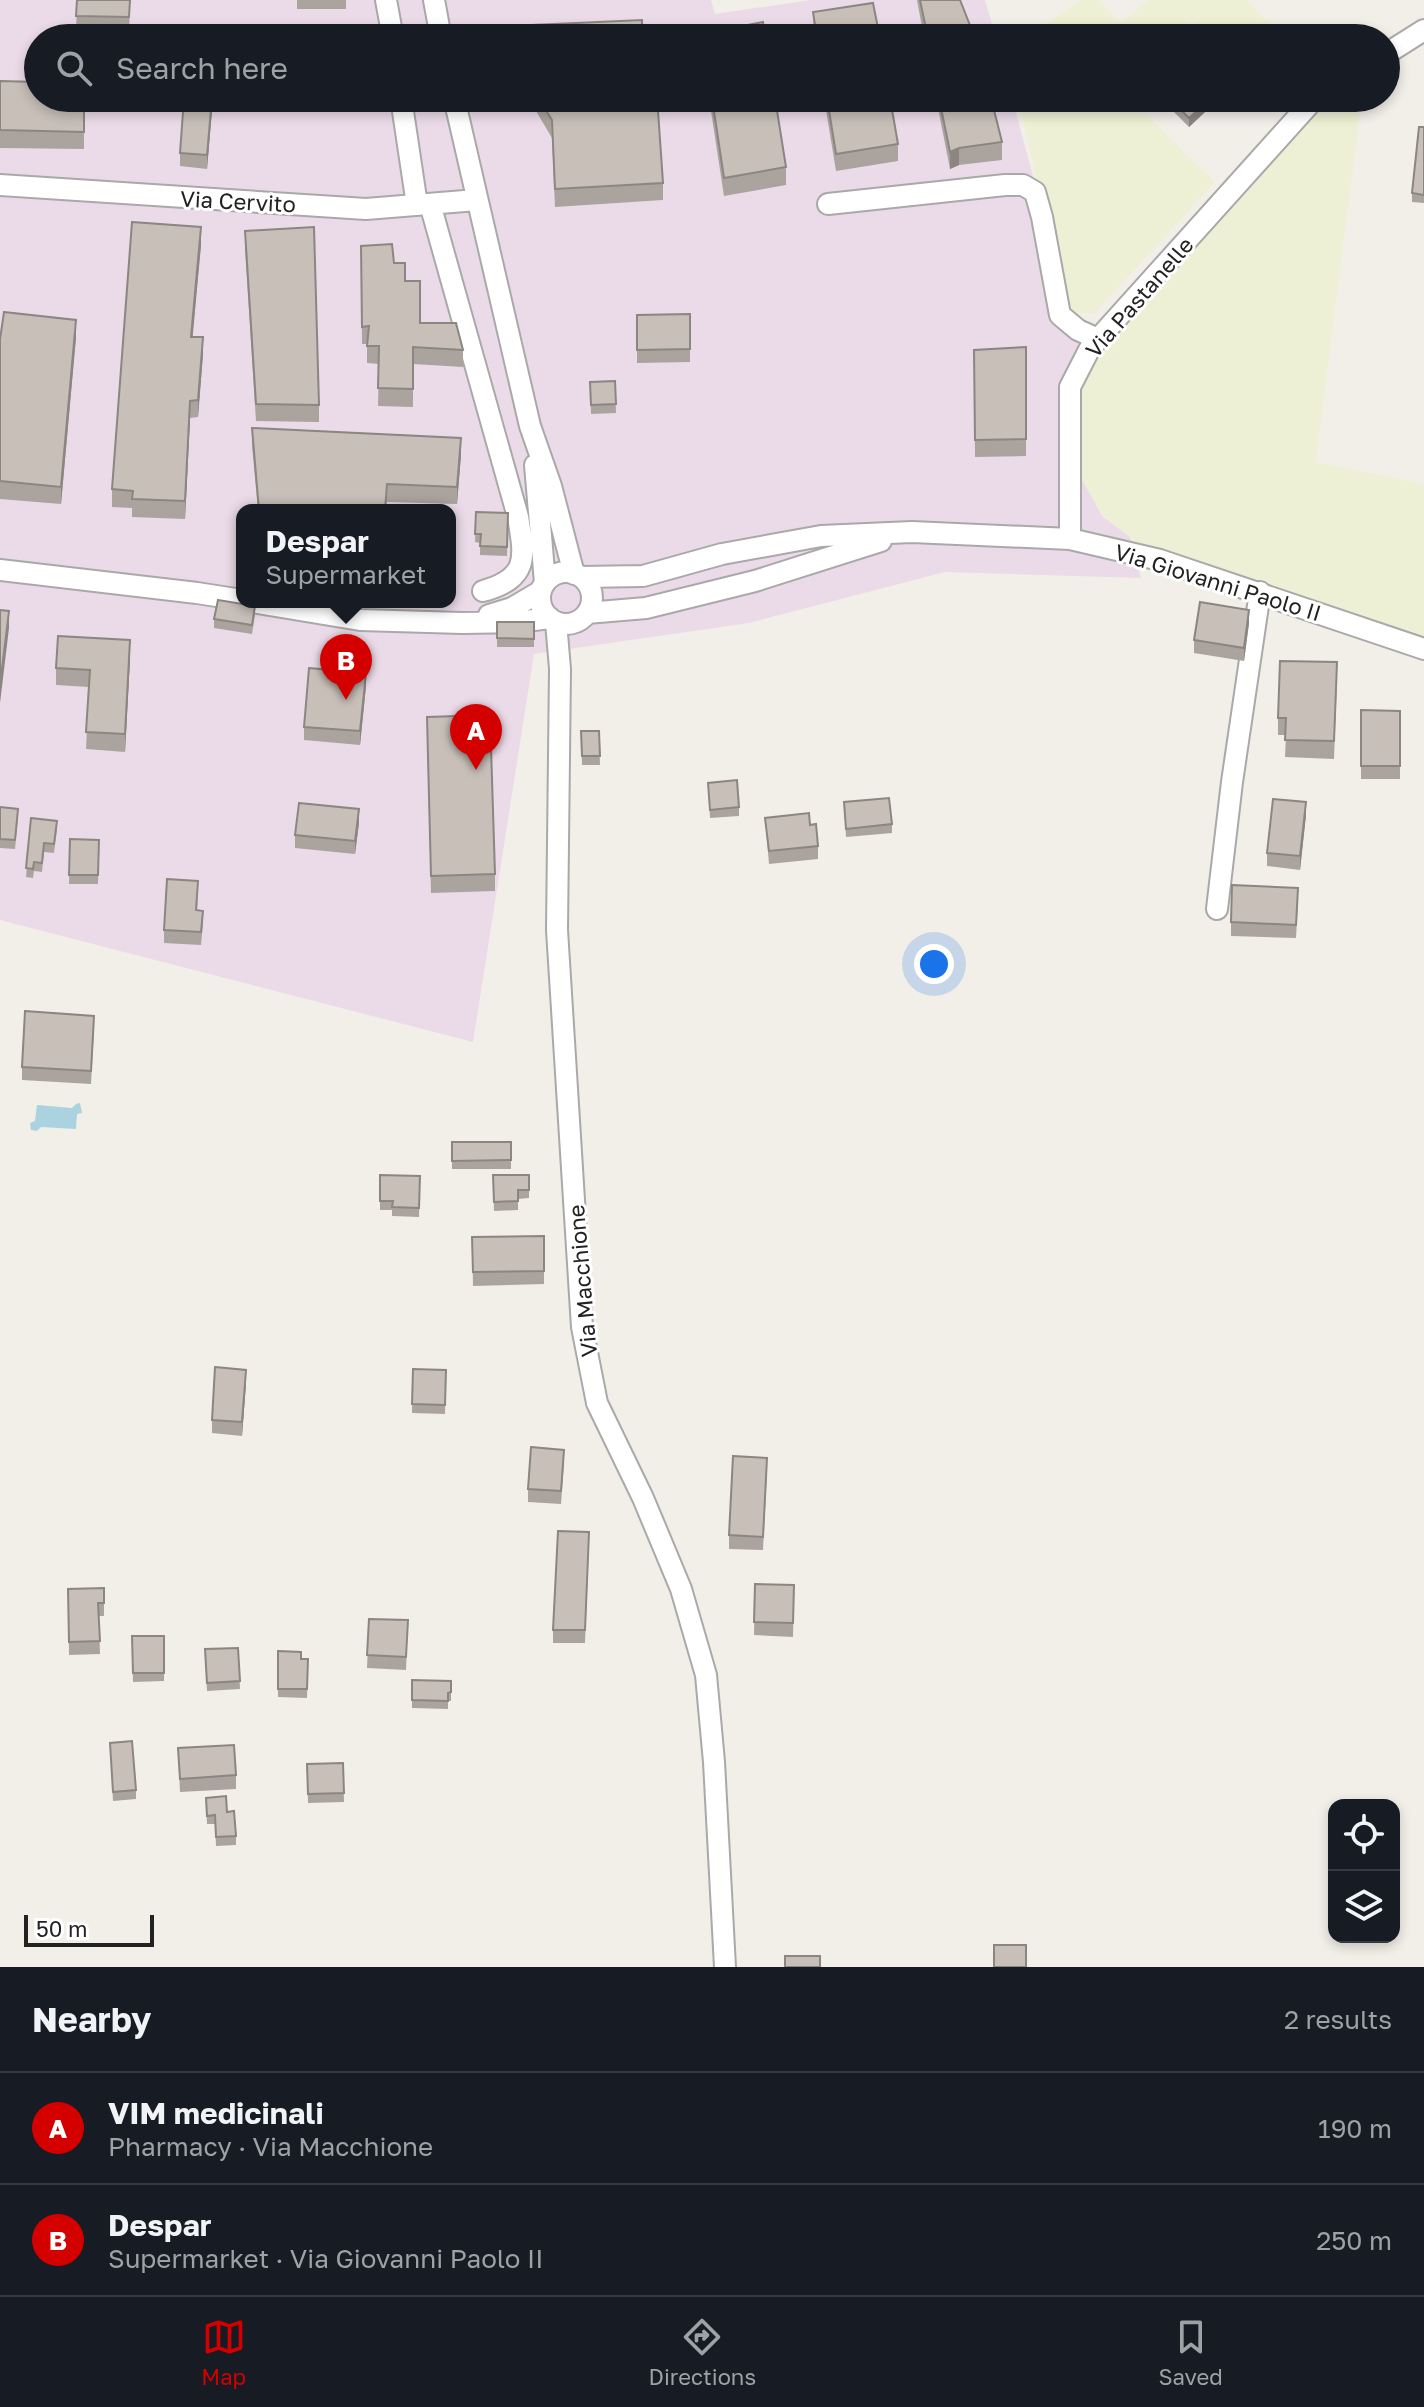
<!DOCTYPE html>
<meta charset="utf-8">
<style>
:root{--surface:#171b24;--page:#20242c;--text:#f1f3f6;--muted:#9ea1a6;--line:#363941;--accent:#d40000}
body{margin:0;font-family:"Golos Text",sans-serif;background:var(--page);color:var(--text)}
.controls{position:absolute;right:24px;bottom:24px;display:grid;overflow:hidden;border-radius:16px;box-shadow:0 4px 12px #0003}
.controls button{width:72px;height:72px;display:grid;place-items:center;padding:0;border:0;border-bottom:2px solid var(--line);background:var(--surface);color:var(--text);font:40px sans-serif}
.scale{position:absolute;left:24px;bottom:20px;width:130px;box-sizing:border-box;padding-left:8px;border:4px solid #222;border-top:0;font-size:22px;line-height:28px;white-space:nowrap;color:#222;-webkit-text-stroke:6px #fff;paint-order:stroke}
.you{position:absolute;left:934px;top:964px;width:28px;height:28px;margin:-20px;border:6px solid #fff;border-radius:50%;background:#1a73e8;box-shadow:0 0 0 12px #1a73e833}
.badge{display:grid;place-items:center;width:52px;height:52px;border-radius:50%;background:var(--accent);color:#fff;font-size:26px;font-weight:700}
.pin{position:absolute;translate:-50% -66px;filter:drop-shadow(0 2px 4px #0008)}
.pin::after{content:'';position:absolute;top:42px;width:28px;height:24px;background:inherit;clip-path:polygon(0 0,100% 0,50% 100%)}
.popup{position:absolute;left:236px;top:504px;width:220px;height:104px;box-sizing:border-box;display:grid;place-content:center;border-radius:16px;background:var(--surface);filter:drop-shadow(0 2px 6px #0005);font-size:26px;white-space:nowrap;color:var(--muted)}
.popup b{font-size:30px;color:var(--text)}
.popup::after{content:'';position:absolute;left:50%;top:100%;margin-left:-16px;border:16px solid transparent;border-top-color:var(--surface)}
.list{margin:0;padding:0;list-style:none}
h2{display:flex;justify-content:space-between;align-items:center;height:104px;margin:0;padding:0 32px;font-size:34px}
h2 small{font-size:26px;font-weight:400;color:var(--muted)}
.list li{display:grid;grid-template-columns:52px 1fr auto;gap:24px;align-items:center;box-sizing:border-box;height:112px;padding:0 32px;border-top:2px solid var(--line)}
.list b{display:block;font-size:30px;white-space:nowrap}
.list p{margin:0;font-size:26px;white-space:nowrap;color:var(--muted)}
.list em{font-size:26px;font-style:normal;color:var(--muted)}
.icon{flex:none;width:44px;height:44px;fill:none;stroke:currentColor;stroke-width:2;stroke-linecap:round;stroke-linejoin:round}
.map{position:relative;flex:none;width:1424px;height:1967px;overflow:hidden}
.search{position:absolute;background:var(--surface);box-shadow:0 4px 12px #0003;left:24px;right:24px;top:24px;height:88px;display:flex;align-items:center;gap:20px;box-sizing:border-box;padding:0 28px;border-radius:44px;color:var(--muted);font-size:30px}
.sheet{height:328px;background:var(--surface)}
nav{display:flex;justify-content:space-around;align-items:center;box-sizing:border-box;height:112px;border-top:2px solid var(--line);background:var(--surface);font-size:22px;color:var(--muted)}
nav a{display:grid;justify-items:center;gap:4px}
nav .on{color:var(--accent)}
.map>svg:first-child{display:block}
.industrial{fill:#ebdbe8;fill-rule:evenodd}
.farmland{fill:#eef0d5}
.water{fill:#aad3df}
.lines{fill:none;stroke-linecap:round;stroke-linejoin:round}
.minor-casing{stroke:#a9a9a9;stroke-width:24}
.minor{stroke:#fff;stroke-width:20}
.wall{fill:#aba49e}
.shaded-wall{fill:#8b8681}
.building{fill:#c7bfb8;stroke:#8b8681;stroke-width:2}
.labels{text-anchor:middle;dominant-baseline:central;stroke-width:6;stroke-linejoin:round;paint-order:stroke}
.street-label{font-size:22px;fill:#222;stroke:#fff}
</style>
<div class="map">
<svg width="1424" height="1967" viewBox="0 0 1424 1967">
<rect width="100%" height="100%" fill="#f2efe9"/>
<path class="industrial" d="M0,0H711L715,14L811,0H985L996,38H38V98H1012L1141,578L945,572L749,623L534,654L473,1042L0,920ZM242,510H450V602H242Z"/>
<path class="farmland" d="M1081,0H1097L1120,23L1149,0H1247L1284,38H1210L1192,21L1175,38H1024Z
M1018,98H1130L1215,182L1095,313L1068,314Z
M1320,98L1360,114L1316,462L1424,484V649L1160,560L1102,516L1069,456L1070,387Z"/>
<path class="water" d="M80,1103L82,1113L77,1114L76,1129L41,1127L37,1131L31,1130L30,1123L35,1121L37,1105L72,1108L76,1104Z"/>
<g class="lines">
<defs>
<path id="minor" d="M386,0L393,38
M434,0L441,38
M1386,54L1424,30
M401,98L417,205
M454,98L530,426L551,486L574,574
M0,185L366,209L477,200
M430,204L518,517C525,558 529,578 483,591
M828,204L1005,185H1023L1035,192L1042,217L1060,315L1078,330L1098,339
M535,465L545,583
M1070,539V387L1090,348L1315,98
M0,570L197,593L242,600
M540 598a26 26 0 1 1 52 0a26 26 0 1 1-52 0Z
M581,577L643,576L722,554L821,536L912,532L1070,539L1160,560L1424,649
M252,602L360,620L462,623L518,622L550,618
M587,613L646,608L755,581L881,541
M489,615L512,608L541,591
M556,622L560,669L557,930L582,1327L597,1403L643,1498L681,1589L706,1675L714,1762L725,1967
M1217,909L1232,782L1260,592"/>
</defs>
<use href="#minor" class="minor-casing"/>
<use href="#minor" class="minor"/>
</g>
<path class="wall" d="M77,0H130L129,34L76,33Z
M297,0H346V9H297Z
M917,0H960L975,38H924Z
M813,12L880,38H814Z
M0,81L84,98V149L0,148Z
M535,98H655L663,183V200L555,207L552,138L536,111Z
M709,98H775L786,167V185L724,196Z
M824,98H890L898,144V161L836,171Z
M936,98H991L1002,142V160L959,165L950,169Z
M1164,98H1220L1189,127L1164,102Z
M212,110L207,169L180,166V153Z
M1424,127V203L1412,202V193Z
M245,231L319,405V422L256,421L245,249Z
M201,245L192,337L203,354L198,417L190,418L185,519L132,517V508L112,507V489Z
M361,246L394,263L405,281L420,323L463,350V367L413,364V407L378,406L379,364L367,363V344H362Z
M690,314V362L637,363V315Z
M76,337L61,504L0,499V339Z
M1026,347V456L975,457L974,350Z
M615,381L616,413L591,414L590,382Z
M252,428L461,455L457,504L387,502L386,510H258L252,446Z
M476,512L508,513L507,556L480,555V543L475,542Z
M255,615L252,634L214,628V619Z
M497,622H534V647H497Z
M1249,623L1244,661L1194,653V640Z
M130,658L125,752L86,749L89,687L56,685V668Z
M1337,680L1334,759L1285,757L1286,735H1278V718Z
M366,686L360,745L304,740V727Z
M1361,710L1400,711V779H1361Z
M581,731H599L600,765H582Z
M427,734L495,874V891L431,893Z
M708,783L739,807V816L710,818Z
M844,802L892,824V833L846,837Z
M0,807L18,818L15,849L0,848Z
M1306,815L1300,870L1267,866V853Z
M31,818L57,829L54,853L44,852L42,872L34,871L33,878L26,877Z
M765,818L810,825L818,846V859L769,864Z
M359,823L355,854L295,848V835Z
M70,839L99,840L98,884H69Z
M198,894L197,910L203,924L201,945L164,943V930Z
M1298,901L1296,938L1231,936V922Z
M94,1029L91,1084L22,1080V1067Z
M452,1142H511V1169H452Z
M380,1175L420,1176L419,1217L392,1216V1210H380Z
M493,1175H529V1198L518,1199V1210L494,1211Z
M544,1236V1284L473,1286L472,1237Z
M413,1369L446,1370L445,1414L412,1413Z
M246,1383L242,1436L212,1433V1420Z
M564,1463L561,1504L528,1502V1489Z
M767,1471L763,1550L729,1549V1535Z
M589,1545L585,1643H553V1630Z
M755,1584L794,1585L793,1637L754,1635Z
M104,1588V1616H99L100,1654L69,1655L68,1589Z
M369,1619L408,1620L406,1670L367,1668Z
M132,1636H164V1681L133,1682Z
M238,1648L240,1689L207,1691L205,1658Z
M278,1651L301,1659H308L307,1698L278,1697Z
M412,1680L451,1681V1701H448V1709L412,1708Z
M110,1743L136,1790V1799L113,1801Z
M178,1748L236,1775V1789L180,1792Z
M343,1763L344,1802L308,1803L307,1764Z
M206,1798L236,1836V1845L216,1846L215,1824H207Z"/>
<path class="shaded-wall" d="M212,98V110L207,169V155Z
M1211,98H1220L1189,127V118Z
M959,148V165L950,169V152Z
M201,227V245L191,355V337Z
M76,320V337L61,504V487Z
M203,337V354L198,417V400Z
M190,401V418L185,519V501Z
M461,438V455L457,504V487Z
M1249,610V623L1244,661V648Z
M9,611V628L0,703V685Z
M130,640V658L125,752V734Z
M366,673V686L360,745V731Z
M1306,802V815L1300,870V856Z
M359,809V823L355,854V841Z
M246,1370V1383L242,1436V1422Z"/>
<path class="building" d="M77,0H130L129,17L76,16Z
M920,0H960L975,38H928Z
M873,3L880,38H817L813,12Z
M642,20V38H532V25Z
M763,22L765,38H703L702,34Z
M0,81L38,82V98H84V132L0,130Z
M184,98H212L207,155L180,153Z
M538,98H655L658,111L663,183L555,189L552,120Z
M712,98H775L786,167L724,178Z
M827,98H890L898,144L836,154Z
M939,98H991L1002,142L959,148L950,152Z
M1169,98H1211L1189,118Z
M1419,127H1424V195L1412,193Z
M132,222L201,227L191,337H203L198,400L190,401L185,501L132,499L133,491L112,489Z
M314,227L319,405L256,404L245,231Z
M392,244L394,263H405V281H420V323H456L463,350L413,347V389L378,388L379,346H367L369,326L362,327L361,246Z
M4,312L76,320L61,487L0,481V339Z
M690,314V349L637,350V315Z
M1026,347V439L975,440L974,350Z
M615,381L616,404L591,405L590,382Z
M252,428L461,438L457,487L387,484L385,510H259Z
M476,512L508,513L507,547L480,546L481,534H475Z
M218,600L255,606L252,625L214,619Z
M1200,602L1249,610L1244,648L1194,640Z
M0,610L9,611L0,685Z
M497,622H534V639L497,638Z
M58,636L130,640L125,734L86,732L90,670L56,668Z
M1280,661L1337,662L1334,741L1285,740L1286,718H1278Z
M309,668L366,673L360,731L304,727Z
M1361,710L1400,711V766H1361Z
M490,715L495,874L431,876L427,717Z
M581,731H599L600,756H582Z
M737,780L739,807L710,810L708,783Z
M889,798L892,824L846,829L844,802Z
M1273,799L1306,802L1300,856L1267,853Z
M299,803L359,809L355,841L295,835Z
M0,807L18,809L15,840L0,839Z
M809,813L810,825L816,824L818,846L769,851L765,818Z
M31,818L57,821L54,844L44,843L42,863L34,862L33,869L26,868Z
M70,839L99,840L98,875H69Z
M167,879L198,881L196,910L203,911L201,932L164,930Z
M1232,885L1298,888L1296,925L1231,922Z
M25,1011L94,1016L91,1071L22,1067Z
M452,1142H511V1160L452,1161Z
M380,1175L420,1176L419,1208L392,1207L393,1201H380Z
M493,1175H529V1190H518V1201L494,1202Z
M544,1236V1271L473,1272L472,1237Z
M215,1367L246,1370L242,1422L212,1420Z
M413,1369L446,1370L445,1405L412,1404Z
M531,1447L564,1450L561,1491L528,1489Z
M733,1456L767,1458L763,1537L729,1535Z
M558,1531L589,1532L585,1630H553Z
M755,1584L794,1585L793,1623L754,1622Z
M104,1588V1603H98L100,1641L69,1642L68,1589Z
M369,1619L408,1620L406,1657L367,1655Z
M132,1636H164V1673H133Z
M238,1648L240,1681L207,1683L205,1649Z
M278,1651L301,1652V1659H308L307,1689H278Z
M412,1680L451,1681V1692L448,1693V1701L412,1700Z
M132,1741L136,1790L113,1792L110,1743Z
M234,1745L236,1775L180,1779L178,1748Z
M343,1763L344,1793L308,1794L307,1764Z
M226,1796L227,1812L234,1811L236,1836L216,1837L215,1815L207,1816L206,1798Z
M994,1945H1026V1967H994Z
M785,1956H820V1967H785Z"/>
<g class="labels">
<g class="street-label">
<text transform="translate(238 201) rotate(3)">Via Cervito</text>
<text transform="translate(1139 297) rotate(-49)">Via Pastanelle</text>
<text transform="translate(1218 582) rotate(17)">Via Giovanni Paolo II</text>
<text transform="translate(582 1281) rotate(-95)">Via Macchione</text>
</g>
</g>
</svg>
<div class="controls">
<button><svg class="icon" aria-label="locate" viewBox="0 0 24 24"><circle cx="12" cy="12" r="6"/><path d="M12 2v4M12 18v4M2 12h4M18 12h4"/></svg></button>
<button><svg class="icon" aria-label="layers" viewBox="0 0 24 24"><path d="M12 4l9 5-9 5-9-5zM3 14l9 5 9-5"/></svg></button>
</div>
<div class="scale">50 m</div>
<div class="you"></div>
<div class="pin badge" style="left:476px;top:770px">A</div>
<div class="pin badge" style="left:346px;top:700px">B</div>
<div class="popup"><b>Despar</b>Supermarket</div>
<div class="search"><svg class="icon" aria-label="search" viewBox="0 0 24 24"><circle cx="10" cy="10" r="6"/><path d="M15 15l6 6"/></svg>Search here</div>
</div>
<section class="sheet">
<h2>Nearby<small>2 results</small></h2>
<ul class="list">
<li><span class="badge">A</span><div><b>VIM medicinali</b><p>Pharmacy · Via Macchione</p></div><em>190 m</em></li>
<li><span class="badge">B</span><div><b>Despar</b><p>Supermarket · Via Giovanni Paolo II</p></div><em>250 m</em></li>
</ul>
</section>
<nav>
<a class="on"><svg class="icon" aria-label="map" viewBox="0 0 24 24"><path d="M3 6l6-2 6 2 6-2v14l-6 2-6-2-6 2zM9 4v14M15 6v14"/></svg>Map</a>
<a><svg class="icon" aria-label="directions" viewBox="0 0 24 24"><path d="M12 3l9 9-9 9-9-9zM9 14v-3h6M13 9l2 2-2 2"/></svg>Directions</a>
<a><svg class="icon" aria-label="saved" viewBox="0 0 24 24"><path d="M7 4h10v16l-5-4-5 4z"/></svg>Saved</a>
</nav>
